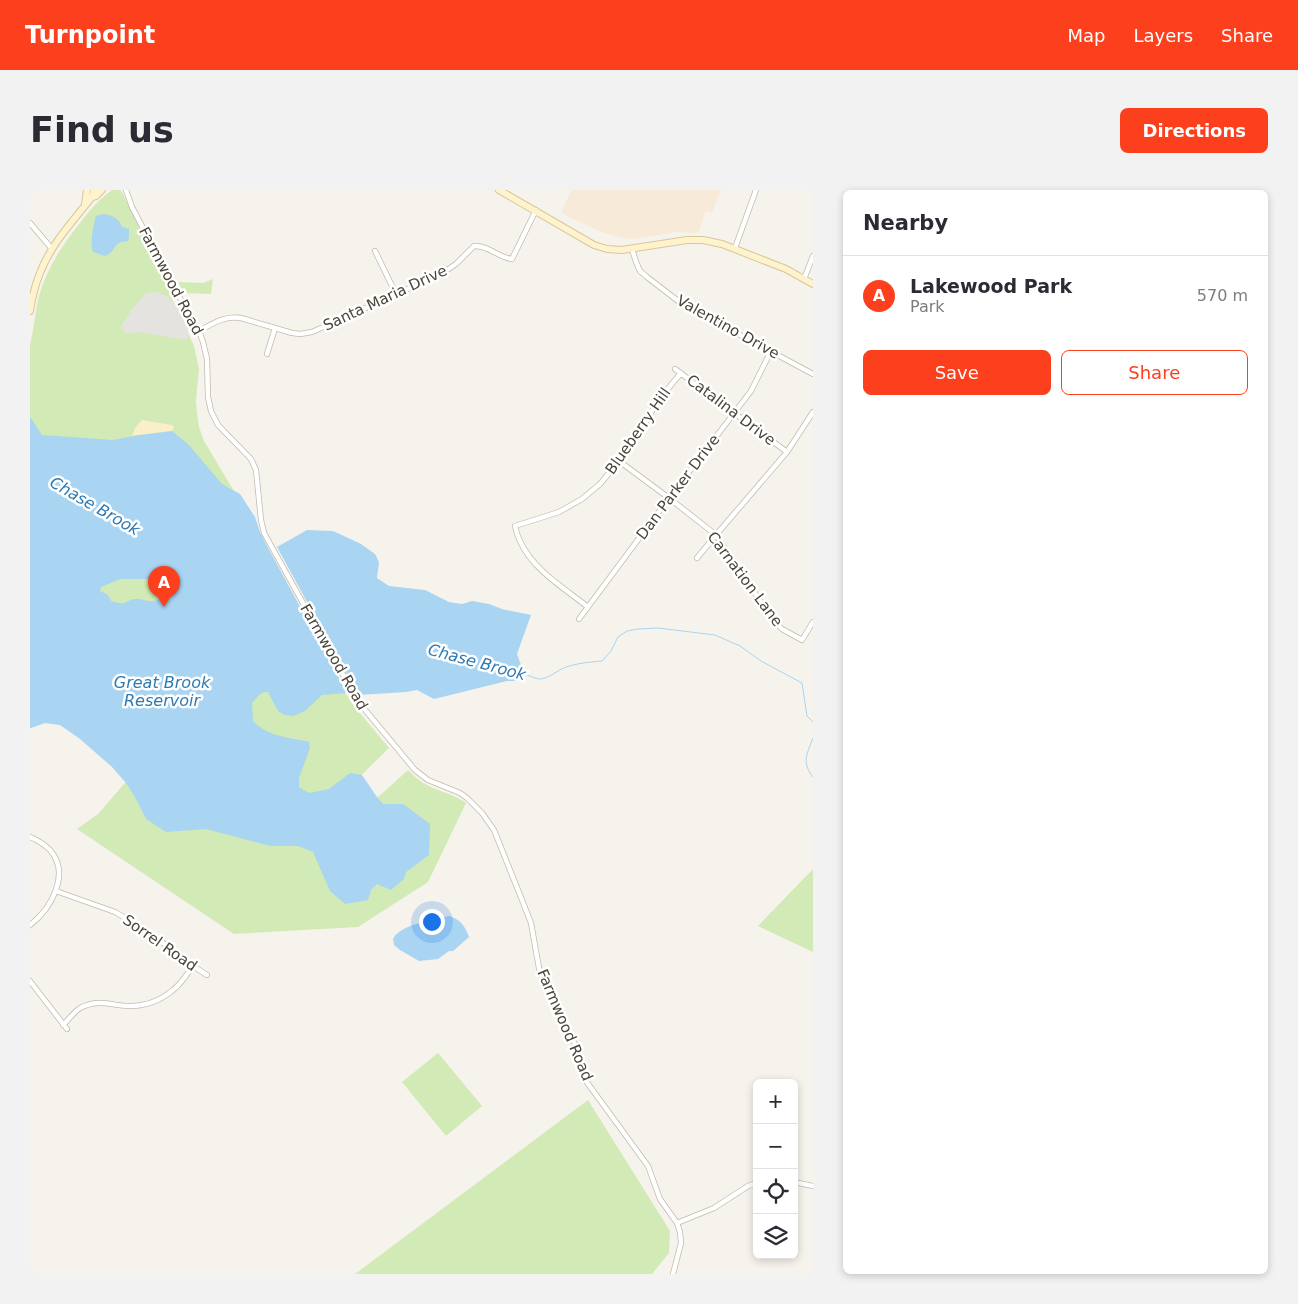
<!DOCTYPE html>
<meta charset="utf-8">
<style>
:root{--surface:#fff;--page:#f2f2f3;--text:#2b2b33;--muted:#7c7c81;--line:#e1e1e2;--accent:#fc3f1d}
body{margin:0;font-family:"DejaVu Sans",sans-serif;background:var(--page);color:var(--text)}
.controls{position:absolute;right:15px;bottom:15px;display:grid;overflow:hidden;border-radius:8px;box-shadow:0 2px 8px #0003}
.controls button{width:45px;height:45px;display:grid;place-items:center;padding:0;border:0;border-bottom:1px solid var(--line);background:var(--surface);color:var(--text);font:25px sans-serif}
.you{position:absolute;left:401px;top:731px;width:18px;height:18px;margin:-12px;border:4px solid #fff;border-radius:50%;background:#1a73e8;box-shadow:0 0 0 8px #1a73e833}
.badge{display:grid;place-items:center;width:32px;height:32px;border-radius:50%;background:var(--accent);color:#fff;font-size:16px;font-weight:700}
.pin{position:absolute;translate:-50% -41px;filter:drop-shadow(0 1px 2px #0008)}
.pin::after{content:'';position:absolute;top:26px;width:18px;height:15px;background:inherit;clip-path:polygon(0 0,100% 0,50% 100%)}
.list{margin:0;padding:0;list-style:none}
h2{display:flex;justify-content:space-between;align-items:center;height:65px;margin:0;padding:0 20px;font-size:21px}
h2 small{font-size:16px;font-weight:400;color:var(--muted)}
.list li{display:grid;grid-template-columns:32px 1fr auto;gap:15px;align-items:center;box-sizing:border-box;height:80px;padding:0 20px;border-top:1px solid var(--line)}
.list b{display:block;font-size:19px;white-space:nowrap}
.list p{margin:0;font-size:16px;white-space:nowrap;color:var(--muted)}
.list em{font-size:16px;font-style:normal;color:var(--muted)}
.actions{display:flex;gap:10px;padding:15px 20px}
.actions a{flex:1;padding:11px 0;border:1px solid var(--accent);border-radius:8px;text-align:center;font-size:18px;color:var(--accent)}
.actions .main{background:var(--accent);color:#fff}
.icon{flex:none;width:28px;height:28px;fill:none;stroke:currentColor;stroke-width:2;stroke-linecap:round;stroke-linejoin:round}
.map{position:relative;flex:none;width:783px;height:1084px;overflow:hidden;border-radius:8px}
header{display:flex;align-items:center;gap:30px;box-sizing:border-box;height:70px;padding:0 25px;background:var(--accent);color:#fff}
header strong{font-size:24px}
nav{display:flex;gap:28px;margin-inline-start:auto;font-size:18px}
.intro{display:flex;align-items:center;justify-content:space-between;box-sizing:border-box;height:120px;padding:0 30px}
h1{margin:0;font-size:35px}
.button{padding:12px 22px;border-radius:8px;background:var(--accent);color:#fff;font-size:18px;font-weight:700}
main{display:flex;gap:30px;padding:0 30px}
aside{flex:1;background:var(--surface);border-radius:8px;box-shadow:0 2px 8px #0003}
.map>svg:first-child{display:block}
.commercial{fill:#f7ead8}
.green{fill:#d2eab5}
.sand{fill:#f9efc9}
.parking{fill:#e5e3e0}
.water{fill:#a9d4f2;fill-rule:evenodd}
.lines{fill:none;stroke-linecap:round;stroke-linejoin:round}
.stream{stroke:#a9d4f2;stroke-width:1}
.street-casing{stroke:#c2bbae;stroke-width:6}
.secondary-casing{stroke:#d6c79b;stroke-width:8}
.street{stroke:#fff;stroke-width:4.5}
.secondary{stroke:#fff3cd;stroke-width:6}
.labels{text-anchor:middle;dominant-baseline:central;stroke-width:5;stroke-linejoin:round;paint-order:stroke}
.street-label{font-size:15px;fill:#4b4439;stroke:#fff}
.water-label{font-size:16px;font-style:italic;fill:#2e7ab2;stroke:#fff}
</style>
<header>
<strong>Turnpoint</strong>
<nav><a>Map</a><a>Layers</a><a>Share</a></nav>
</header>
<div class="intro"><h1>Find us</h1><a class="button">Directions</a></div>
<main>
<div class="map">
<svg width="783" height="1084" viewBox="0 0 783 1084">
<rect width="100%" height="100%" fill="#f6f3ec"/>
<path class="commercial" d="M541,0H691L682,23L676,21L668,43L646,42L612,48L603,49L593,48L571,42L531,23Z"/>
<path class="green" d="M82,0H90L92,2L109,37L164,156L169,179L166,210L167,223L169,237L174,251L220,328L317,506L324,516L359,558L307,609L334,620L378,580C384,586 389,591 397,595C410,602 424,604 436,613L398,692L328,737L204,744L47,639L68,624L100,587L29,527L0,528V155C4,139 5,122 9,106C17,78 32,55 50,33C60,20 69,9 82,0Z
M183,89L181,104L153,103L148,92L173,93Z
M783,679V762L728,736Z
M408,863L452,916L416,946L372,892Z
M558,910L640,1041L639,1063L622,1084H325Z"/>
<path class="sand" d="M112,230L142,235L144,237L143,240L139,243L102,246L105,238Z"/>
<path class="parking" d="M126,102L137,106L147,116L158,140L157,150L108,142L98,144L90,138L102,119L116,103Z"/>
<path class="water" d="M74,24C83,26 89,28 92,37L99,39V47L98,51C81,52 88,61 75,66L63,62C60,53 63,36 66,26Z
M0,227L12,245L83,250L109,245L142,241L159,255L192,294L210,304L225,327L230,342L236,354L317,503L292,505L275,521L263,526L255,525L248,521L238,502H235L230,504L222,513L223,531C238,547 258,547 279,552L280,558L269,588V597L279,603L299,599L320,583L332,585L347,607L353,614H373L400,634L399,665L376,682L374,689L361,700L347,694L341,700L338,710L315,714L300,701L283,662L268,656H240L176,639L136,642L116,629L105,607L96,593L82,577L50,549L30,535L15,533L1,538H0ZM90,389H118L126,402L133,405L132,408C119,415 116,408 105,409C100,409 98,412 94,413C90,414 85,412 81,411L78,405L70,401L71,397Z
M277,340L303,341L331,354L345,364L349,372L347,388L359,396L395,400L419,412L432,414L442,411L459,414L472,419L501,425L487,464L494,483L488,491H477L404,509L387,500L376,502L328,505L247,357Z
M419,726C430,729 435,736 439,747L423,761H419L408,769L389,771L370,760L364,755L363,749C369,735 405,729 419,726Z"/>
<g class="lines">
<path class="stream" d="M492,483C498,485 505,489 511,489C519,488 528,480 536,477C548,473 560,472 572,471L581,461L588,447L597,441L608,439L628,438L685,445L710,456L731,471L772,493L777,526L783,532
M783,548C777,564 771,572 783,587"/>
<defs>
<path id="street" d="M96,0L102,17L146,101L169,141L173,152L177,169L178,207L181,221L188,235L221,269L226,280L231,330L234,343L322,501L336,521L385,580L398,590L430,603L437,608L452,623L464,640L492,710L501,733L509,778L522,811L549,862L553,880L556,891L618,976L630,1009L647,1033L650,1042L651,1053L643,1084
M0,33L22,59
M705,58L726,0
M602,59L606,72L610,81L617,87L652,114L783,184
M345,61L366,104
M774,89L783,66
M169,141C182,134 195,125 211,128L262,143L270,144L282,142L411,84L426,74L444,56C458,55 469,68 482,69L506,20
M237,164L245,138
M645,179L757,262
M589,271L639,308L686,345L743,430L752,439L772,450L783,432
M667,368L686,345L757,262L783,222
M558,417C534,398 503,380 490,351C488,347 486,341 485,336L529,322L552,309L570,294L589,271L599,256L614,236L626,213L651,183
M549,429L639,308L721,201L741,161
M0,647C8,650 14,654 20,660C41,684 21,719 0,735
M26,701L85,722L116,740L163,776L177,785
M0,791L37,839
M33,835C39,829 44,822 50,818C70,808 81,816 100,816C116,816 131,810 143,800C151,794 157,784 163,776
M764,992L783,996
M647,1033L684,1018L718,996L727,993"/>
<path id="secondary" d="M469,0L564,55L577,59L592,60L657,50H673L692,54L756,79L783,94
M62,7L66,6L72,0
M55,14L57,0
M0,121C2,108 5,95 10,83C21,54 43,31 62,7L64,0"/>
</defs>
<use href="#street" class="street-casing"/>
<use href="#secondary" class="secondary-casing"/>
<use href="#street" class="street"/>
<use href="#secondary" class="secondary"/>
</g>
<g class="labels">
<g class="street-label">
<text transform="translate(141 91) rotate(62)">Farmwood Road</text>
<text transform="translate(355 108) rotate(-25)">Santa Maria Drive</text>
<text transform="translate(698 137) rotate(29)">Valentino Drive</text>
<text transform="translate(701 220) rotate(37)">Catalina Drive</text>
<text transform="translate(608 241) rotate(-55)">Blueberry Hill</text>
<text transform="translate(648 297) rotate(-53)">Dan Parker Drive</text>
<text transform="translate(715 389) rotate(53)">Carnation Lane</text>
<text transform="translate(304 467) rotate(60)">Farmwood Road</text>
<text transform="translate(130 753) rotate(35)">Sorrel Road</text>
<text transform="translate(535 835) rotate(67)">Farmwood Road</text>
</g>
<g class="water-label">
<text transform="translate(65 316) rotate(30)">Chase Brook</text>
<text transform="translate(447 472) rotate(15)">Chase Brook</text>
<text x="132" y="492">Great Brook<tspan x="132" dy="18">Reservoir</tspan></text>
</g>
</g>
</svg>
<div class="controls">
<button>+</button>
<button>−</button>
<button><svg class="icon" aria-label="locate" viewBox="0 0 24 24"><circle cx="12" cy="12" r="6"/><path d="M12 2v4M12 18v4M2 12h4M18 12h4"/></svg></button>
<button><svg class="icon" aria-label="layers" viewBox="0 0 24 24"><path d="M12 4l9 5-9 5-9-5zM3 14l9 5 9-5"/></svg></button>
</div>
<div class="you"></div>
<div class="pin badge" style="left:134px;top:417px">A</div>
</div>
<aside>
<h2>Nearby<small></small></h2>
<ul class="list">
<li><span class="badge">A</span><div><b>Lakewood Park</b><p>Park</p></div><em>570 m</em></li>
</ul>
<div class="actions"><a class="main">Save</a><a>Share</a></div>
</aside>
</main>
